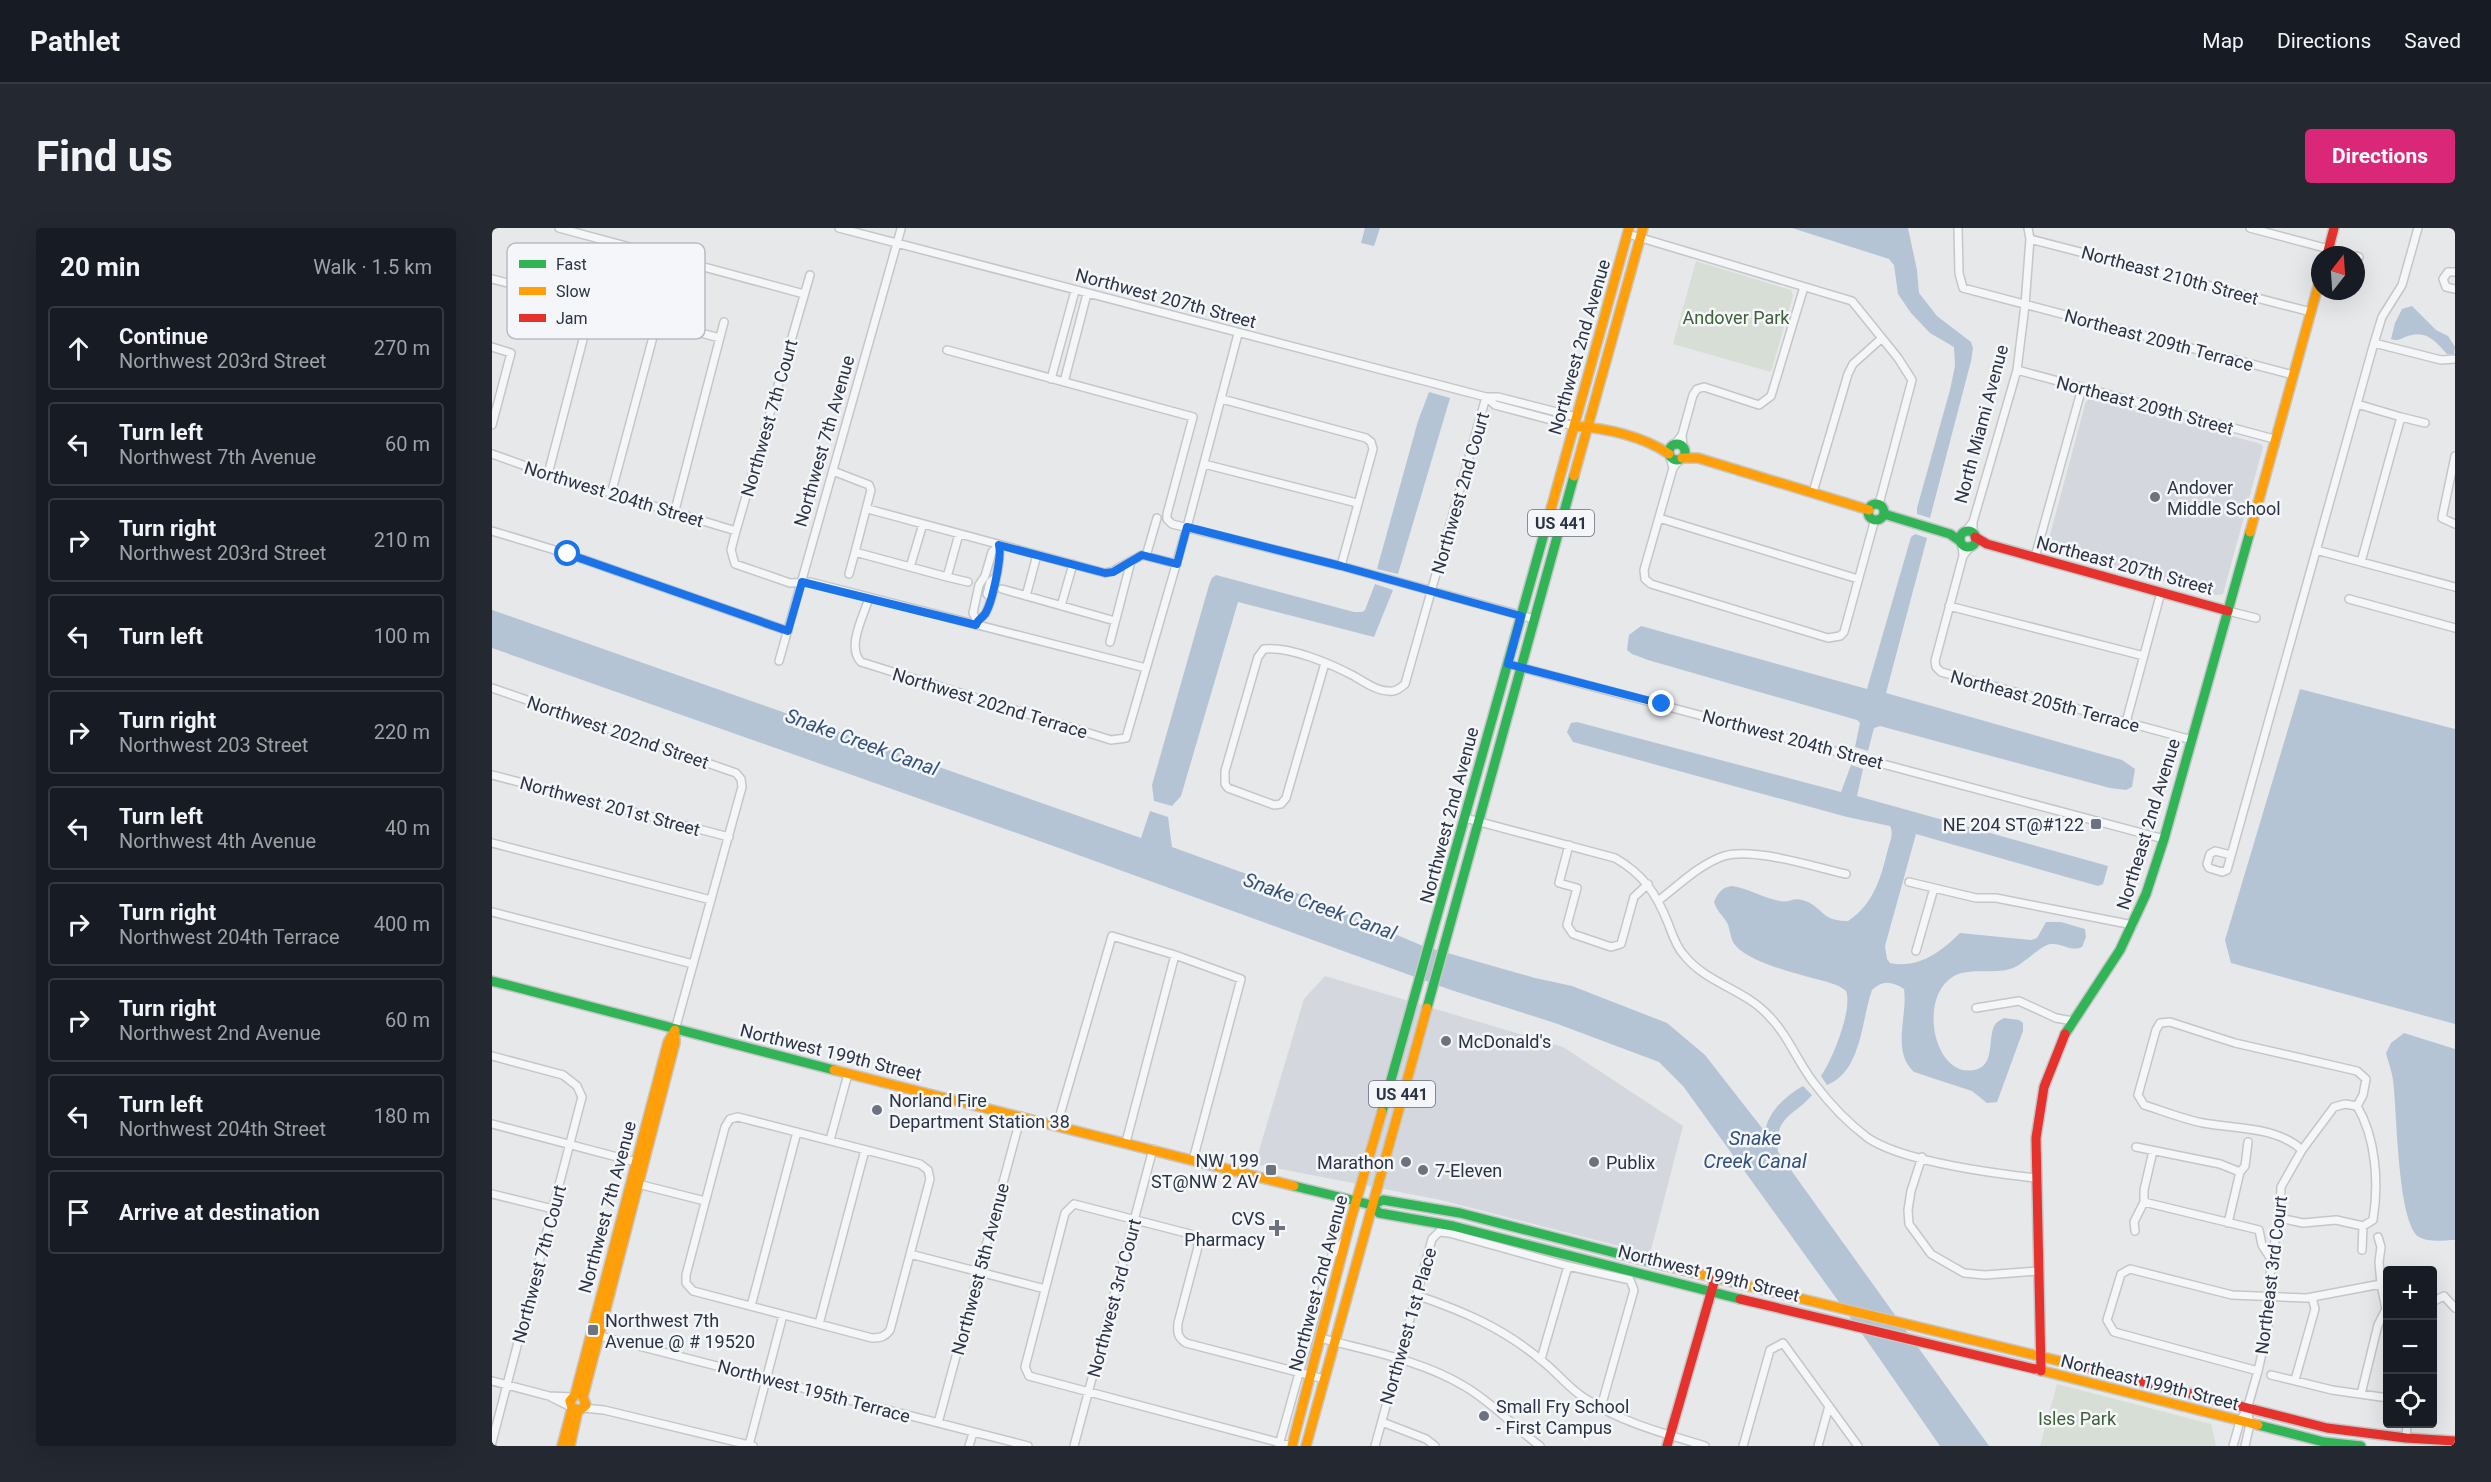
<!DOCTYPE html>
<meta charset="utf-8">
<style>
:root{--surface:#171b24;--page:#242831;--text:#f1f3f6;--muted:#9ea1a6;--line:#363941;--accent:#db2777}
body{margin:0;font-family:Roboto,sans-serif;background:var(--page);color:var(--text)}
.controls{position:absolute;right:18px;bottom:18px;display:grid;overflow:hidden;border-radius:6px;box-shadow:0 6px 24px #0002}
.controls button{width:54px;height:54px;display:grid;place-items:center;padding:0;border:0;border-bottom:2px solid var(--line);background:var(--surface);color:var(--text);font:30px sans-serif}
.compass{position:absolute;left:1819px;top:18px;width:54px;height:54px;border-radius:50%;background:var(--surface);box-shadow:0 6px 24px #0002;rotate:17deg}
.stop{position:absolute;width:18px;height:18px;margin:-14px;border:4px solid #1a73e8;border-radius:50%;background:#fff}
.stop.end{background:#1a73e8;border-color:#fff;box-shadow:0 2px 6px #0008}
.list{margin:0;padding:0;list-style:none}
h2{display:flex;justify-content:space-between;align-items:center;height:78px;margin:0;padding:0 24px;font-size:26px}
h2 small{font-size:20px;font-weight:400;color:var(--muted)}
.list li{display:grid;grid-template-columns:39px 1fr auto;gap:18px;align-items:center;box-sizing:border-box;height:84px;margin:0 12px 12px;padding:0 12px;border:2px solid var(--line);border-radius:6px}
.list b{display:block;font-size:22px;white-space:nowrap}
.list p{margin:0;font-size:20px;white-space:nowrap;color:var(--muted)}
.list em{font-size:20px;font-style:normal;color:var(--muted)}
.icon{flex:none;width:33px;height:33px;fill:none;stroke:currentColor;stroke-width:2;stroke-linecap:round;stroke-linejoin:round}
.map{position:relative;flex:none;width:1963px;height:1218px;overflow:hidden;border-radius:6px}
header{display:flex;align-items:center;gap:36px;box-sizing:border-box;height:84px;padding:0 30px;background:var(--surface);border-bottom:2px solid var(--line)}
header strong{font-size:28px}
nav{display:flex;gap:33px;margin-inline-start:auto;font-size:21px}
.intro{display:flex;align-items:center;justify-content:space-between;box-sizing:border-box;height:144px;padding:0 36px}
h1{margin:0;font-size:42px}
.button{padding:15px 27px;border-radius:6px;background:var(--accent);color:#fff;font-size:21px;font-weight:700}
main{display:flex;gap:36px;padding:0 36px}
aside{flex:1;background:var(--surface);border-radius:6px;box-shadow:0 6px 24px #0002}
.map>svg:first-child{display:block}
.built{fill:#d4d7dd}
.green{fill:#d6ded6}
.water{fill:#b4c4d5}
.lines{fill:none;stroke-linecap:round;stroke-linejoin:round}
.street-casing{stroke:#c4c6c8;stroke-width:10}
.fast-casing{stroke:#c4c6c8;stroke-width:12}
.slow-casing{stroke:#c4c6c8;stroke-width:12}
.jam-casing{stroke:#c4c6c8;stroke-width:12}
.street{stroke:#f5f6f7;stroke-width:7}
.fast{stroke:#30b455;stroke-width:9}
.slow{stroke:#ff9f0a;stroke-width:9}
.jam{stroke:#e5322d;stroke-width:9}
.route{stroke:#1a73e8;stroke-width:8}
.poi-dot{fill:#6c737f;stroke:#f4f6f9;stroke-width:2}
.labels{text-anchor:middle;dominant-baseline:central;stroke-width:5;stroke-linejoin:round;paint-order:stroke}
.shield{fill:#f4f6f9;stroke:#676e7b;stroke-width:1.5}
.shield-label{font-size:16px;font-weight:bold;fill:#2b3445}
.street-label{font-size:18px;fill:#2b3445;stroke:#f4f6f9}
.park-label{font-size:18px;fill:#3f6138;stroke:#f4f6f9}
.poi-label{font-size:18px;fill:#2b3445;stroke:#f4f6f9;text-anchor:start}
.water-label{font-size:20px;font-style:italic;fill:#34527a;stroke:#f4f6f9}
.key{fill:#f4f6f9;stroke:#b8bcc3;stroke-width:1.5}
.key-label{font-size:16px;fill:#2b3445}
</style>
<header>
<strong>Pathlet</strong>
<nav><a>Map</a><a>Directions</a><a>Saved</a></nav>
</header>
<div class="intro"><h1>Find us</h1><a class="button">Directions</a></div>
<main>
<aside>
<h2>20 min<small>Walk · 1.5 km</small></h2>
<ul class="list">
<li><svg class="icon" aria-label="ahead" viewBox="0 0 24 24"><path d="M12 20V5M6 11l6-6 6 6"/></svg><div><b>Continue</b><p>Northwest 203rd Street</p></div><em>270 m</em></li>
<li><svg class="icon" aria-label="left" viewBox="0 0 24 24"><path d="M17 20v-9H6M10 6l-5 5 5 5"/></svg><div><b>Turn left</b><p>Northwest 7th Avenue</p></div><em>60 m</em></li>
<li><svg class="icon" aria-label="right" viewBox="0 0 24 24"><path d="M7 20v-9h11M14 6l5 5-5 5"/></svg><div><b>Turn right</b><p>Northwest 203rd Street</p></div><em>210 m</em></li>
<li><svg class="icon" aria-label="left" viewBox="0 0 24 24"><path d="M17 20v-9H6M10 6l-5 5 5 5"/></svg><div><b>Turn left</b></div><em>100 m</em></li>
<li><svg class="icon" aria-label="right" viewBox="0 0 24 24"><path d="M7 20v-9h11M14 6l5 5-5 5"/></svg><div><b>Turn right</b><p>Northwest 203 Street</p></div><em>220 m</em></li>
<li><svg class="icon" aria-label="left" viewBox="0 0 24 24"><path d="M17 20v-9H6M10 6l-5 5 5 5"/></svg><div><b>Turn left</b><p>Northwest 4th Avenue</p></div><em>40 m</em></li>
<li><svg class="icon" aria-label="right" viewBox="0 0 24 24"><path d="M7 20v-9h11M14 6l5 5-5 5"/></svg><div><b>Turn right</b><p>Northwest 204th Terrace</p></div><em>400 m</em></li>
<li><svg class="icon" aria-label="right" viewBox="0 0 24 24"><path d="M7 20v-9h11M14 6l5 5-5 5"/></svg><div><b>Turn right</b><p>Northwest 2nd Avenue</p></div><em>60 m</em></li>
<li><svg class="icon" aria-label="left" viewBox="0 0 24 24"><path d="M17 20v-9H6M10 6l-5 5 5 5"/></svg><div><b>Turn left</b><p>Northwest 204th Street</p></div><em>180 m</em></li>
<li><svg class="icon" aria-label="arrive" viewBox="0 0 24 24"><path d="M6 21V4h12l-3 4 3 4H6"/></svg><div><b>Arrive at destination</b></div></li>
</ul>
</aside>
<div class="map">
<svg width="1963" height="1218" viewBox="0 0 1963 1218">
<rect width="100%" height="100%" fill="#e6e8ea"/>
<path class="built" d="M1601,170L1769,216L1771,219L1731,366L1725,367L1556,323L1555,318L1594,173Z
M833,748L1071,819L1191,898L1158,1026L949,972L763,936L812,771Z"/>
<path class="green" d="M1204,33L1299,62L1301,68L1279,144L1181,116Z
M1565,1156L1719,1196L1724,1218H1548Z"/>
<path class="water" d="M873,0H888L882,18L869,15Z
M1300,0H1416L1425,42L1427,65L1445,88L1479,114L1481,120L1479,133L1438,290L1425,286V280L1458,162L1463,138L1462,119L1438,105L1419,85L1406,66L1402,37L1397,31Z
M1920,78L1944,102L1956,108L1963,119L1962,126H1955C1942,112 1934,101 1913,109C1907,112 1905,113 1899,111L1903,95L1910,81Z
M937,164L958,170L906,346L885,341L926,193Z
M1423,306L1435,310L1394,465L1630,532L1643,541L1640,559L1634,562L1618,560L1388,498L1382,500L1376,523L1363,519L1368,495L1365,492L1156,432L1140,426L1135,422L1137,407L1149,398L1375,461L1419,309Z
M724,347L862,384H870L873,382L883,356L901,362L882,409L746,374L689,568L680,578L662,573L660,557L717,357L720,350Z
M0,382L649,610L658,583L676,589L680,619L793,660L931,718L1043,750L1080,758L1175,795L1213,827L1270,900L1274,899C1279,881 1295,867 1311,858L1320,867C1302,889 1282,887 1286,924L1497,1218H1448L1378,1117L1191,858L1167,834L1063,795L959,762L567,620L0,420Z
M1808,461L1963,501V796L1739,735L1733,712Z
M1085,494L1349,564L1359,537L1371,541L1365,568L1616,638L1611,656L1606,658L1424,606L1393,718L1395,731L1398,735C1426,741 1449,724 1468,705L1539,712L1545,710L1554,694H1569L1593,701L1594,709L1590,719C1579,724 1571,715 1559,716C1550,716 1532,736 1521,740C1503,747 1479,739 1462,748C1425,769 1442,850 1482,842C1505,838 1494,808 1504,795C1506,793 1509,792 1512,790L1527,792L1531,795V803L1505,874L1495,875L1480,863L1422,844C1399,823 1416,788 1412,761C1400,753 1390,752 1380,762C1369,793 1370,843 1335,857L1329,848C1340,833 1361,781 1354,763C1345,755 1331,753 1320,750C1299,744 1258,734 1244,718C1237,711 1239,700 1234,693C1229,686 1225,683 1222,674C1226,665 1229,660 1239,658C1256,660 1271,670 1288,673C1296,675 1302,669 1310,672C1330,677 1329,694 1356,693C1382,676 1389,649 1396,621C1398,613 1402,606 1398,598L1355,589L1081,514L1075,504L1079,495Z
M1912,805L1963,821V1012C1952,1012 1937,1015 1927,1009C1905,995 1905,880 1901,852C1900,843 1896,834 1894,825L1899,815Z"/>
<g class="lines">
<defs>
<path id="street" d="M67,0L312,66
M347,0L994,169H1006L1084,189
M1466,0L1467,45L1471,60L1801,147
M1758,0L1859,27
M1136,6L1360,73L1406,130L1420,152L1387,276
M1538,11L1819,84
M1864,28L1867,29
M1963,44H1956L1951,51L1954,59L1963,61
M318,47L244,303L239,322L243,336L298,355L318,354L654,440
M0,51L228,110
M1882,115L1890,89L1910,57L1926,0
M0,119L19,125L0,197
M455,122L701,189L675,286V291L680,296L849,338L1042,391
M1525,142L1782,211
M559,151L583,63
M572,154L595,66
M994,169L1003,177L1082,198
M730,171L874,210L879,214L881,221L849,338
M1865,176L1909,189L1869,334
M1909,189L1933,195
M1190,207L1201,167L1205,161L1212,159L1267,177L1279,168L1312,59
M1183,216L1190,207L1191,219
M0,226L56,246L244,303
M1963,228L1950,290L1963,296
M1178,229L1181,240L1188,231
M712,236L865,275
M1181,240L1152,342L1153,351L1159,356L1336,410L1348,408L1352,404L1383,291
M341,243L377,257L379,262L363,324L455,349L467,306
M56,246L100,77
M1321,264L1356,146L1361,136L1390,110
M119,266L165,94
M376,281L613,345L621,343L650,327L685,336
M182,286L232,94
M1167,290L1366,351
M1481,294L1525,142L1533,77L1538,11L1536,0
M0,303L76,326L296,403
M1473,304L1481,294V306
M1470,316L1471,328L1478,319
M1824,322L1963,359
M654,328L665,290
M1471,328L1443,433L1444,439L1449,444L1700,512
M1543,329L1590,160
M418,339L431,296
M357,346L363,324
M455,349L476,354
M510,361L623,393
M534,368L545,327
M498,369L495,366L498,354L503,350
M377,370C372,387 354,419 369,434L619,512L634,510L695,299L746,106
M1857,371L1963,400
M569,378L581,336
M1457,378L1652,428
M1736,383L1764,390
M485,393L481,385L487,357L493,348L500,324L507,317
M484,397C486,391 489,391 493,386C500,375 510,330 507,317
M618,414L639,333
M287,433L409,1
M833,435L794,570L789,576L782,577L736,560L733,556V543L766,429L772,421C798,418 839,436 862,448C872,454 885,463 897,463C904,464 908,460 913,456L994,169
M1016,436L1672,611
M0,460L244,545L249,551L250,559L183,802
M1634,494L1669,364
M0,547L237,609
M973,590L1123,630C1151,646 1164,665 1176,695C1180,705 1184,719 1192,727C1214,755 1252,761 1276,787C1296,807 1305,833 1322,855C1337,875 1356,895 1376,910C1412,934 1499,945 1543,950
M0,615L219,672
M1077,617L1067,655L1085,660L1075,697L1081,706L1119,719L1129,716L1142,669L1156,656
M1739,627L1723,623L1718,626L1715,636L1717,640L1730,644L1735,642C1785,467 1832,291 1882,115L1949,132L1963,131
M1417,654L1484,670H1504L1641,697
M1167,672C1187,657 1208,636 1232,628C1262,619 1322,639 1354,646
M0,684L201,736
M1424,723L1442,660
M1484,780L1527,773L1564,790L1581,793
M0,828L71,847L85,858L90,869L0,1214
M1865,878C1884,910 1887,955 1881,992L1871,998
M246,889L428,936L436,942L438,951L398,1102C393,1109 388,1110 380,1110L201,1063L194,1055V1047L233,899L238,891Z
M0,896L144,934
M565,897L620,708L683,727L749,751L701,932
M338,912L356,846
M634,914L683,727
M1644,919L1728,936L1748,944
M1810,922C1784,898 1744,901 1711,895C1691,891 1671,883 1652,877L1646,867L1664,802L1668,795L1678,794L1743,815L1865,843L1874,851L1871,867L1865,878
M1430,929L1419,963L1416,982L1417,996L1439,1026L1472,1045L1493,1047L1546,1043
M146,956L213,973
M0,966L61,981
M1652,974L1767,1002L1770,1017L1779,1031
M1788,990L1811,995L1844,992L1871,998
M1736,995L1748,944L1753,938L1756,914
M1643,1003L1642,994L1652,974V962L1661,923
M1870,1022L1871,998
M418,1026L553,1061
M924,1067C971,1083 1011,1100 1049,1132C1065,1144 1077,1161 1094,1171C1131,1195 1171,1205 1213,1218
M1940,1074L1952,1068L1963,1080
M259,1078L305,904
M327,1096L373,922
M108,1108L536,1218
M828,1110C876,1123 929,1132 972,1158C1000,1174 1022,1199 1048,1218
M1049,1131L1076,1038
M1766,1143L1622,1104L1615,1092L1629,1046L1638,1041L1740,1067L1815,1070L1889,1056
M1779,1147L1840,1162L1896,1170
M1803,1152L1823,1081L1820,1069
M0,1153L57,1168L80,1169
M1869,1166L1886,1097L1894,1081L1889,1056L1887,1034L1889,1019L1886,1009
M59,1169L79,1179
M91,1180L112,1182L261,1218
M890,1194L934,1211L943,1218
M446,1195L529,888
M1914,1210L1915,1196
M257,1217L291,1087
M787,1217L840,1027L851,1014
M477,1218L481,1205
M582,1218L661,921
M800,1218L537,1148L533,1139L573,985L582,976L698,1006L705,1012L706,1019L686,1095C685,1105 686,1110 694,1115L832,1151
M883,1218L940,1011L947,1004L957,1005L1076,1038L1138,1052L1142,1062L1109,1179
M1251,1218L1278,1122L1291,1115L1366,1218
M1326,1218L1337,1178
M1741,1218L1748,1193L1755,1181L1766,1143L1776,1099L1779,1031L1788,990L1789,959L1810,922L1842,879L1853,876L1865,878
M1753,1218L1758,1196L1755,1181"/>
<path id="fast" d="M1177 224a8 8 0 1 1 16 0a8 8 0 1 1-16 0Z
M1376 284a8 8 0 1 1 16 0a8 8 0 1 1-16 0Z
M1392,286L1458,306L1468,313
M1468 311a8 8 0 1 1 16 0a8 8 0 1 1-16 0Z
M0,753L342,842
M935,780L1082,248
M1573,806L1628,722L1654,666L1672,611L1758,304
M890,884L1057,288
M802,958L880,977L887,985L961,998L1248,1071
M880,977L891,972L968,985L1174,1038
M1766,1197L1832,1214L1869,1218"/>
<path id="slow" d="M1082,198C1113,200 1151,208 1177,226
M1190,230H1206L1377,282
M1082,248L1151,0
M1057,288L1137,0
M1758,304L1828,51
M342,842L802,958
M1174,1038L1592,1139
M1543,1141L1766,1197
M80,1180L88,1182L94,1177L91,1169L183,815V804
M70,1218L80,1180L78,1173L83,1167L176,814L183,802
M78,1218L86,1182
M800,1218L859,991L890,884
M814,1218L935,780"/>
<path id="jam" d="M1835,27L1842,0
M1483,309L1495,316L1736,383
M1248,1071L1543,1141
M1592,1139L1835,1200L1914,1210L1963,1213
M1549,1143L1544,910L1552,859L1573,806
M1175,1218L1223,1051"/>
</defs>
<use href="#street" class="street-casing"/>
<use href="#fast" class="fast-casing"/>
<use href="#slow" class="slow-casing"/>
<use href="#jam" class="jam-casing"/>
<use href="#street" class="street"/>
<use href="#fast" class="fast"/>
<use href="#slow" class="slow"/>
<use href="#jam" class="jam"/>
</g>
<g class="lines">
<path class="route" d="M76,326L296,403L310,354L484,397C486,391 489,391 493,386C500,375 510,330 507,317L613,345L621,344L650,327L685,336L695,299L849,338L1029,388L1016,436L1170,476"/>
</g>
<g class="poi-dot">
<circle cx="1663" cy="269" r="6"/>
<rect x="1598" y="590" width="12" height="12" rx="3"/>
<circle cx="954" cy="813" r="6"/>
<circle cx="385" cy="882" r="6"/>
<circle cx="914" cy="934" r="6"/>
<circle cx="1102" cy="934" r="6"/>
<rect x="773" y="936" width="12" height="12" rx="3"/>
<circle cx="931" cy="942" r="6"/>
<path d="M782 991h6v6h6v6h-6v6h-6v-6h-6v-6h6z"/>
<rect x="95" y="1096" width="12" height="12" rx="3"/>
<circle cx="992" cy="1188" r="6"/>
</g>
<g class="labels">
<g class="shield">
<rect x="1036" y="282" width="66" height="26" rx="4.5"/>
<rect x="877" y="853" width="66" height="26" rx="4.5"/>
</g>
<g class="shield-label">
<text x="1069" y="295">US 441</text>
<text x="910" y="866">US 441</text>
</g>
<g class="street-label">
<text transform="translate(1678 47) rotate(15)">Northeast 210th Street</text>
<text transform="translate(674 70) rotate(15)">Northwest 207th Street</text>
<text transform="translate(1667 112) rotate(15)">Northeast 209th Terrace</text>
<text transform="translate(1087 119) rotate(-74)">Northwest 2nd Avenue</text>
<text transform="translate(1653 177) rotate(15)">Northeast 209th Street</text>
<text transform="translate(277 190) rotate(-74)">Northwest 7th Court</text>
<text transform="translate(1489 196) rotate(-75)">North Miami Avenue</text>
<text transform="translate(332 213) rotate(-74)">Northwest 7th Avenue</text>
<text transform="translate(968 265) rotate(-74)">Northwest 2nd Court</text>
<text transform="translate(122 266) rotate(17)">Northwest 204th Street</text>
<text transform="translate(1633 337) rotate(15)">Northeast 207th Street</text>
<text transform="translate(1553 473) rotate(15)">Northeast 205th Terrace</text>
<text transform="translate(498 475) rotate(17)">Northwest 202nd Terrace</text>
<text transform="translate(126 504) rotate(19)">Northwest 202nd Street</text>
<text transform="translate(1301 511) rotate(15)">Northwest 204th Street</text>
<text transform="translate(118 578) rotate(15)">Northwest 201st Street</text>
<text transform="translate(957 587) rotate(-75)">Northwest 2nd Avenue</text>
<text transform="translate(1656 596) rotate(-73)">Northeast 2nd Avenue</text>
<text transform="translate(339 824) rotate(14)">Northwest 199th Street</text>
<text transform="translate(115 979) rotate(-75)">Northwest 7th Avenue</text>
<text transform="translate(47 1036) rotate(-75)">Northwest 7th Court</text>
<text transform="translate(488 1041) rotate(-75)">Northwest 5th Avenue</text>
<text transform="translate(1217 1045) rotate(14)">Northwest 199th Street</text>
<text transform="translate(1779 1047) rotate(-83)">Northeast 3rd Court</text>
<text transform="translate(826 1055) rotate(-75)">Northwest 2nd Avenue</text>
<text transform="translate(622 1070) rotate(-75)">Northwest 3rd Court</text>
<text transform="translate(916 1098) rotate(-74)">Northwest 1st Place</text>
<text transform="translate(1658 1154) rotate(14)">Northeast 199th Street</text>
<text transform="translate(322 1163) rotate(15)">Northwest 195th Terrace</text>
</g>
<g class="park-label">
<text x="1244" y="89">Andover Park</text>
<text x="1585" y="1190">Isles Park</text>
</g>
<g class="poi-label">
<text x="1675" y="259">Andover<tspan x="1675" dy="21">Middle School</tspan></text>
<text x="1592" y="596" text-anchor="end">NE 204 ST@#122</text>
<text x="966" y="813">McDonald's</text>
<text x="397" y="872">Norland Fire<tspan x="397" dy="21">Department Station 38</tspan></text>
<text x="767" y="932" text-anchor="end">NW 199<tspan x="767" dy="21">ST@NW 2 AV</tspan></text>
<text x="902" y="934" text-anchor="end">Marathon</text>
<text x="1114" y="934">Publix</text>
<text x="943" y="942">7-Eleven</text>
<text x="773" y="990" text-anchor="end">CVS<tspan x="773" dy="21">Pharmacy</tspan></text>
<text x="113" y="1092">Northwest 7th<tspan x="113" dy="21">Avenue @ # 19520</tspan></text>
<text x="1004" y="1178">Small Fry School<tspan x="1004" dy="21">- First Campus</tspan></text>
</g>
<g class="water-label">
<text transform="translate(370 514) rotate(20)">Snake Creek Canal</text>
<text transform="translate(828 678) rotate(20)">Snake Creek Canal</text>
<text x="1263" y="910">Snake<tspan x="1263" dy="23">Creek Canal</tspan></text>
</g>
</g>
<rect x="15" y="15" width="198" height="96" rx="9" class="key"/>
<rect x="27" y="32" width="27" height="8" fill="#30b455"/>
<rect x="27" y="59" width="27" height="8" fill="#ff9f0a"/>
<rect x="27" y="86" width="27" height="8" fill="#e5322d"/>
<g class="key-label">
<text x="64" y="42">Fast</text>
<text x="64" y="69">Slow</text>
<text x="64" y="96">Jam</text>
</g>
</svg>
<div class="controls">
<button>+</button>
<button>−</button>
<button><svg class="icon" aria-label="locate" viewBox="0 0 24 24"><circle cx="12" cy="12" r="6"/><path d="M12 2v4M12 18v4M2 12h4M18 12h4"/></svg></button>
</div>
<svg class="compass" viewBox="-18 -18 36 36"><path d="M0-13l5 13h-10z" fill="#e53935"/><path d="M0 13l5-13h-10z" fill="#9ea1a6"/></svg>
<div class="stop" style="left:76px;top:326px"></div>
<div class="stop end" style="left:1170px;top:476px"></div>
</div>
</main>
